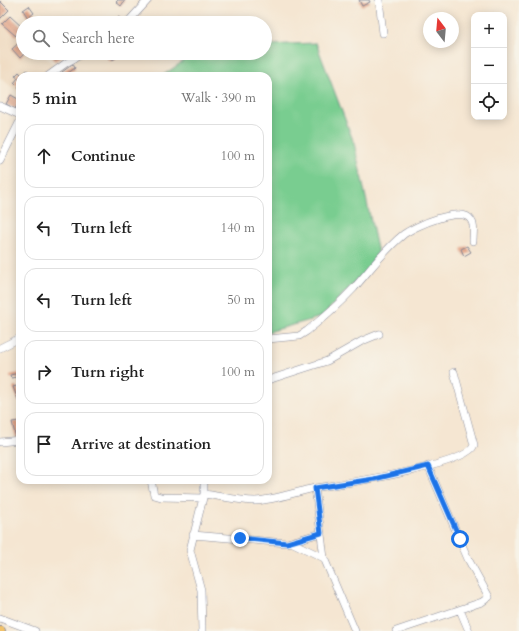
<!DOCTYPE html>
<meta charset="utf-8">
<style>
:root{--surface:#fff;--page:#f6f6f6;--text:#222;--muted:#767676;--line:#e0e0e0}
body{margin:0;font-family:Cardo,serif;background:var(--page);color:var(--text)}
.controls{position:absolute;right:12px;top:12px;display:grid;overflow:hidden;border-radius:8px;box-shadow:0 2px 10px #0003}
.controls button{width:36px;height:36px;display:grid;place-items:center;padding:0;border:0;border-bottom:1px solid var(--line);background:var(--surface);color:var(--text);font:20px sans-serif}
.compass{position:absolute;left:423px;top:12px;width:36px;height:36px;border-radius:50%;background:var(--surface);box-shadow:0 2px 10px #0003;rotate:344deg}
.stop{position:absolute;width:12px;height:12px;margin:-9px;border:3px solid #1a73e8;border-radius:50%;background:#fff}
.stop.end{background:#1a73e8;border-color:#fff;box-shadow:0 1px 4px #0008}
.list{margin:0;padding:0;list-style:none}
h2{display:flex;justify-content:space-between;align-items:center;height:52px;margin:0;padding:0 16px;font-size:17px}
h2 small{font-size:13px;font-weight:400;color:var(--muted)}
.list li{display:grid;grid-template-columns:26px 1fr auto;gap:12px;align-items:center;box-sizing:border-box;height:64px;margin:0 8px 8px;padding:0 8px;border:1px solid var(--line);border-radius:12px}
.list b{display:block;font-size:15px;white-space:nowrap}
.list em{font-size:13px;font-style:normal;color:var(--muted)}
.icon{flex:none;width:22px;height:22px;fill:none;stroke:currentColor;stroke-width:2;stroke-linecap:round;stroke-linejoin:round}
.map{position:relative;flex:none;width:519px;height:631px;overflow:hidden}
.search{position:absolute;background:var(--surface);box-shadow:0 2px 10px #0003;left:16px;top:16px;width:256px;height:44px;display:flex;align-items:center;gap:10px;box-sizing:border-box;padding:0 14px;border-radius:22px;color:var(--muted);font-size:15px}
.panel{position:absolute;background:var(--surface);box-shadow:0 2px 10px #0003;left:16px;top:72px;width:256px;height:412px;border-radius:12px}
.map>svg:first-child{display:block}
.built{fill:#eed7bb}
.grass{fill:#79cd90;stroke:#4a7e77}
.building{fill:url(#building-back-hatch)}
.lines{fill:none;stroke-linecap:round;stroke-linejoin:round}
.minor-casing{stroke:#888a98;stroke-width:8}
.major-casing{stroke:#888a98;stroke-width:10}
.minor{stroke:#fff;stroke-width:7}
.major{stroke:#f2c26a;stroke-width:8}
.route{stroke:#1a73e8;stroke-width:5}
</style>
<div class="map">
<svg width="519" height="631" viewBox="0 0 519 631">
<defs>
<pattern id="building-back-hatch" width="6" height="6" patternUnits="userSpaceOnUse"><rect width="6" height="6" fill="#e49f80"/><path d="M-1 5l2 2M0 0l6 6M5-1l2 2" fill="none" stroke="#b8826c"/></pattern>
</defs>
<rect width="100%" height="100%" fill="#f7f3e8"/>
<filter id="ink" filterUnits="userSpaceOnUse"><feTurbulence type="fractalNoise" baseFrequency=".025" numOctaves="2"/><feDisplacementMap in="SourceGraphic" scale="8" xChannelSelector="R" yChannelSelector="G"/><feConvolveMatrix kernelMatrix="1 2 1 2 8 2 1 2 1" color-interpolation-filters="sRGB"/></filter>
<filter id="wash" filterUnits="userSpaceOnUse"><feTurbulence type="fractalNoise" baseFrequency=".012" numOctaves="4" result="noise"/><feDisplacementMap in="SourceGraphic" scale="16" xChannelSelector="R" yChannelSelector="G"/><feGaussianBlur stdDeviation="0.9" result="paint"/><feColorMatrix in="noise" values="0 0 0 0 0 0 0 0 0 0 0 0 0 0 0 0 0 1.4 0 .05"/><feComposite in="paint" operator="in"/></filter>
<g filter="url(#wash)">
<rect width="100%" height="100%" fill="#f5e6d2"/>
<path class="built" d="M0,6L23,31V53H42L56,68L48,76H20V93L0,78Z"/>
<path class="grass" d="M316,43L354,143L378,253L364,273L321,317L268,332V76H162L195,53H265V45Z"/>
<g id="blocks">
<path class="building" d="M118,0H125L121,6L116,2Z
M359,0H369L370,2L362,6Z
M0,1L9,10L0,19Z
M29,6L34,13L28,18L23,10Z
M10,16L23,28L22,37L18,33L16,36L2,24Z
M119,17L121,22L107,23Z
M23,39V53H25L20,58L12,49Z
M53,53H59L62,56L55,61L51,55Z
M111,53L116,58L110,61L107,55Z
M73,64L75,68L64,76L62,72Z
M27,70L33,76H20V89L14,83L18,78L15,76L19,72L22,75Z
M11,95L20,100L15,109L6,104Z
M467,246L471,252L464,256L461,249Z
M20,373V383L17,377L11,378L10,375Z
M16,386L20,395L19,402L13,387Z
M19,421L20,437L16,438L12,422Z"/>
</g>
</g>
<g filter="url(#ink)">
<use href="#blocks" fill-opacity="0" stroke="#888a98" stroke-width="1"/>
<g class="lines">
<defs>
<path id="minor" d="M379,0L383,33
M127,23L148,0
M48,76L66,63L84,53
M0,106L20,115
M0,161L20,121
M268,339L299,336L307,331C323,318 340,303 354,288C370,270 385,249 404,234C415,226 462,205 471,220C475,225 473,234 473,241
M0,348L20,338
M268,380L327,361L362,341L379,334
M0,442L20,440
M151,480L154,495L161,497L203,498
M315,488L324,558L355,631
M204,494C220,496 239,501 255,501C275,500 295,492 315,488C339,484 468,466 474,445L454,372
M193,535L287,543L321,533
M293,543L324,558
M460,610L469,631
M0,618L35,631
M202,631L201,590L190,550L204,494V480
M396,631L482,602L489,597L468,559L428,466"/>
<path id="major" d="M0,631H1"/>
</defs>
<use href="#minor" class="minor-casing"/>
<use href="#major" class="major-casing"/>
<use href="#minor" class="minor"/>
<use href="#major" class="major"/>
</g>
</g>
<g class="lines" filter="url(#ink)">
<path class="route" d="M240,538L287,543L321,533L315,488L374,479L428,466L460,539"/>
</g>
</svg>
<div class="controls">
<button>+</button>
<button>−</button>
<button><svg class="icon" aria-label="locate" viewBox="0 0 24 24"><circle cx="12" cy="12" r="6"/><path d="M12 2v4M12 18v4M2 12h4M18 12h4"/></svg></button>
</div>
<svg class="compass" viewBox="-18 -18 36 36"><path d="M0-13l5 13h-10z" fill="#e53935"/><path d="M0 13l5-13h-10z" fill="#767676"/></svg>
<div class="stop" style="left:460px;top:539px"></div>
<div class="stop end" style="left:240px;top:538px"></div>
<div class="search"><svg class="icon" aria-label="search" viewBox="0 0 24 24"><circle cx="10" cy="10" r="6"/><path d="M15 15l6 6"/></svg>Search here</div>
<section class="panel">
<h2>5 min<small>Walk · 390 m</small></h2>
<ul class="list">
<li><svg class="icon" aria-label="ahead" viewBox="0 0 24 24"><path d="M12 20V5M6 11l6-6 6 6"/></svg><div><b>Continue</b></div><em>100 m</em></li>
<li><svg class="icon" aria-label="left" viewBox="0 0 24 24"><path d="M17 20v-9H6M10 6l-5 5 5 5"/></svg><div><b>Turn left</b></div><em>140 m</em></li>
<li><svg class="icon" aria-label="left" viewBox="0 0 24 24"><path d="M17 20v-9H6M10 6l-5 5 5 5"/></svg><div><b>Turn left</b></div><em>50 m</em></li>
<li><svg class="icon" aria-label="right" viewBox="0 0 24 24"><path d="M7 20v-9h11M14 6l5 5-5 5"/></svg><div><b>Turn right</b></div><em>100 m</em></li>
<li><svg class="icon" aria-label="arrive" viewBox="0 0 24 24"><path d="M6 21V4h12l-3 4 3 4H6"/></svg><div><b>Arrive at destination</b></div></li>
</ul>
</section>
</div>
